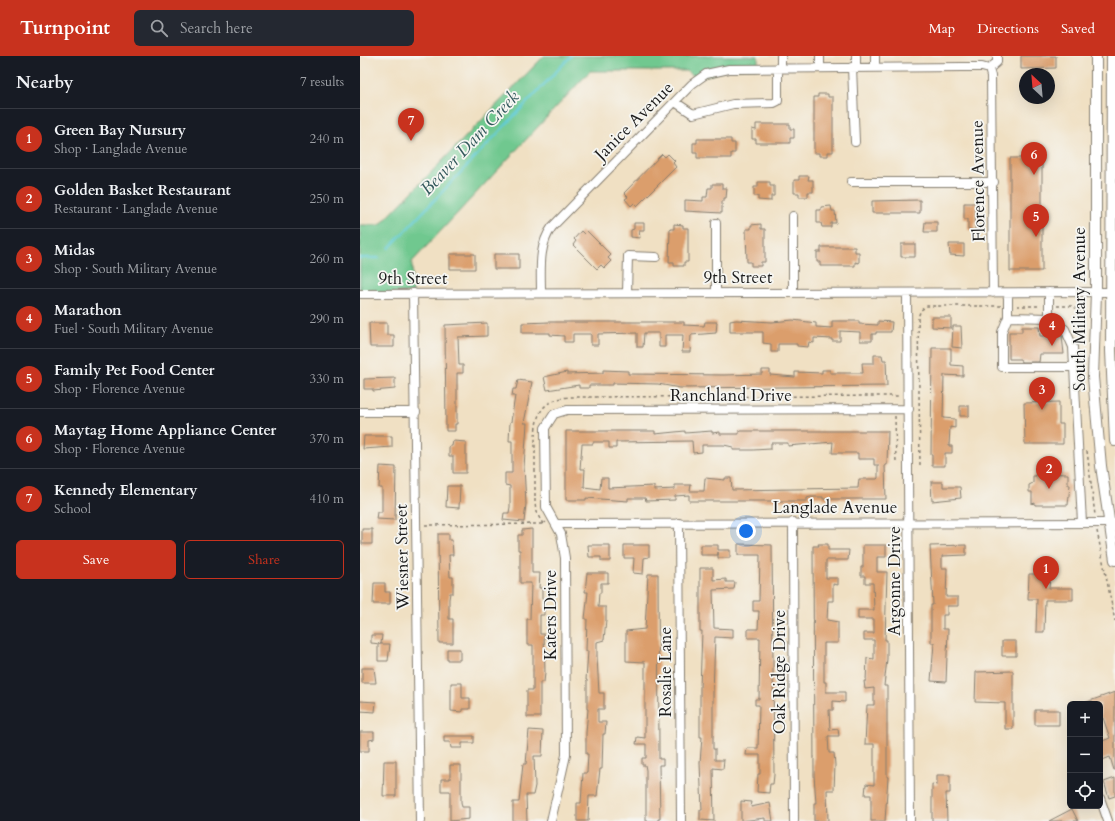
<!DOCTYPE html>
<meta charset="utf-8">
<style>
:root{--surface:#171b24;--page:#242831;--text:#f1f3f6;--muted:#9ea1a6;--line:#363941;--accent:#c8321e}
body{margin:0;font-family:Cardo,serif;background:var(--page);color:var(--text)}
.controls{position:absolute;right:12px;bottom:12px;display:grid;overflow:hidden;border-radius:6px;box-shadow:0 4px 16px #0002}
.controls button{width:36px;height:36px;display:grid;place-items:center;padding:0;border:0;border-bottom:1px solid var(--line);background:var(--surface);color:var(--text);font:20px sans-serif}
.compass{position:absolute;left:659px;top:12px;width:36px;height:36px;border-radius:50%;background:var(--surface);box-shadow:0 4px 16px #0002;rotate:334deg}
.you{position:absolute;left:386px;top:475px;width:14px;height:14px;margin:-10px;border:3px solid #fff;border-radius:50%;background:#1a73e8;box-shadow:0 0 0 6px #1a73e833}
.badge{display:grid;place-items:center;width:26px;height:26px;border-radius:50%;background:var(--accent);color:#fff;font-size:13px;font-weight:700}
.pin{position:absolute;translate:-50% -33px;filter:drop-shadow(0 1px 2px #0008)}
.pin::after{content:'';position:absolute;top:21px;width:14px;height:12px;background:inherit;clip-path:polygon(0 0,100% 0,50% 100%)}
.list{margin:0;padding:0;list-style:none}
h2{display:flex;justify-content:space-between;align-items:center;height:52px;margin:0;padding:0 16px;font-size:17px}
h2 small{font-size:13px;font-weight:400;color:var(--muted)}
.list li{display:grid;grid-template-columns:26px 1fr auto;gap:12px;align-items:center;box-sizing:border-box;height:60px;padding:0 16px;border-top:1px solid var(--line)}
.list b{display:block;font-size:15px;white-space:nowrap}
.list p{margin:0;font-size:13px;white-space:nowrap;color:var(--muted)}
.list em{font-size:13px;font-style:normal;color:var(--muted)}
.actions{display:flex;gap:8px;padding:12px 16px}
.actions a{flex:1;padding:9px 0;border:1px solid var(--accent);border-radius:6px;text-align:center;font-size:14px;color:var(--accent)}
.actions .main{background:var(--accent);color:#fff}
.icon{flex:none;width:22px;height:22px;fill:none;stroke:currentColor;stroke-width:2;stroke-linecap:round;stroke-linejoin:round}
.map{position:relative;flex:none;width:755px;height:765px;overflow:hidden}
header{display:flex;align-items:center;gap:24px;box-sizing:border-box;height:56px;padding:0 20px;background:var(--accent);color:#fff}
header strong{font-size:19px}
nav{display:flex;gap:22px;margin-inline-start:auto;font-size:14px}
.search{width:280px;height:36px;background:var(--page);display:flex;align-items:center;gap:10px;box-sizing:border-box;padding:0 14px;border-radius:6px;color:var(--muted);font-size:15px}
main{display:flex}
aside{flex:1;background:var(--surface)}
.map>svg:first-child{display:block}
.green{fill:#70c88f;stroke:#467256}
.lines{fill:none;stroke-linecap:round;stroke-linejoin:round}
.stream{stroke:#5dcad2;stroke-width:2.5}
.building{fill:#db9e6c;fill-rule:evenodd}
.minor-casing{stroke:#867e70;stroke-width:10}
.major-casing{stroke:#867e70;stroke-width:12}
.path{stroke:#867e70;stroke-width:1.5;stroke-dasharray:3 3;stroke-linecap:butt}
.minor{stroke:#fff;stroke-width:8}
.major{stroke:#fff;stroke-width:10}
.labels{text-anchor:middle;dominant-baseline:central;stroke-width:3.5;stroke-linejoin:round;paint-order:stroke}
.street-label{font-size:17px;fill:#1c1c1c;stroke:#f6f6f2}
.water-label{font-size:18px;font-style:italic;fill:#33595c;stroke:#f6f6f2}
</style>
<header>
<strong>Turnpoint</strong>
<div class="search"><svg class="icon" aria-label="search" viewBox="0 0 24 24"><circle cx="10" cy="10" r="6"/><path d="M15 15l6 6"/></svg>Search here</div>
<nav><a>Map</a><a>Directions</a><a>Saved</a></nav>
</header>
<main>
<aside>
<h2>Nearby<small>7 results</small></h2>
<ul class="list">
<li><span class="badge">1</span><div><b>Green Bay Nursury</b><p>Shop · Langlade Avenue</p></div><em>240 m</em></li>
<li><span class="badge">2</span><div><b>Golden Basket Restaurant</b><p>Restaurant · Langlade Avenue</p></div><em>250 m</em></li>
<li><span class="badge">3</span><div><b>Midas</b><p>Shop · South Military Avenue</p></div><em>260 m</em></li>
<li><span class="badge">4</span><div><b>Marathon</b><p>Fuel · South Military Avenue</p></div><em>290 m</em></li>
<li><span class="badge">5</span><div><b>Family Pet Food Center</b><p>Shop · Florence Avenue</p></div><em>330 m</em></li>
<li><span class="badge">6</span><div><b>Maytag Home Appliance Center</b><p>Shop · Florence Avenue</p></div><em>370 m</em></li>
<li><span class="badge">7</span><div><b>Kennedy Elementary</b><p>School</p></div><em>410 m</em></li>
</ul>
<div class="actions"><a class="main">Save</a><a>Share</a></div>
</aside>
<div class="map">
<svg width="755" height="765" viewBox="0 0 755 765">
<rect width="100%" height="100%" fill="#f6f6f2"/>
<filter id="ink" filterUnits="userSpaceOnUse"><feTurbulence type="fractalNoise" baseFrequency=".025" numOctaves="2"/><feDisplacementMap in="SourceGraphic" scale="8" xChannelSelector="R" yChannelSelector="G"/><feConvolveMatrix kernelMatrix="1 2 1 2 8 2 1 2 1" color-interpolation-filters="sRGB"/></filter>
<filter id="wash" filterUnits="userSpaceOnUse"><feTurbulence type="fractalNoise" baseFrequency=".012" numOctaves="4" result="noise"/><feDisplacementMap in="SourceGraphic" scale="16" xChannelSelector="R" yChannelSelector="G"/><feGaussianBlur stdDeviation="0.9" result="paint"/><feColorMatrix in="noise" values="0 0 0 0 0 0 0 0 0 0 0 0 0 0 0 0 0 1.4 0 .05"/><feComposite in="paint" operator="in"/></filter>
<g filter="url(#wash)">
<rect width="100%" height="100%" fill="#f0e0c3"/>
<path class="green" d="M184,0H398V12L369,13L338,23L327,15H230L52,206L53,237L0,238V169H20Z"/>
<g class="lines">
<path class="stream" d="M29,192L211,0
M0,202H19"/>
</g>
<g id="blocks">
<path class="building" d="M661,0H696V12L661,13Z
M458,38H468V41H473V96H468V100H459V97H454V41H458Z
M396,68H430V73H434V82H430V87H396V83H392V73L396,74Z
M337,83H371V87H375V97H371V102H337V97H333V87H337Z
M302,98L305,101L308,98L315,105L313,107L316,111L277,150L274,147L271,150L265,143L268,141L264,137Z
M650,102H682V215H650Z
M439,120H449L448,124H453V136H448V141H439V137H434V124H439Z
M398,126H410V130H414V140H411V145L398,144V140H394V131H398Z
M352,128H362V132H367L366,142H364V145H362V157L325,155V144L343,145V141H347L348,132H352Z
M560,144V157H512V145Z
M604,147H616L615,174H608V163H604Z
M471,150L472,155H475L476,167H471V171H462L461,167H457V154H461V151Z
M565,166H577V176H564Z
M274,167H284V174H279L280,182L271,181V174L274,173Z
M314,168L323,169V172H328V206H324V210H314V206H309L310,173H314Z
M401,168V173H405V206H401V210H391V206H387L386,173H391V169Z
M221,175L224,178L227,175L251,199L248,202L251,205L244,212L241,209L237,213L213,189L216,185L214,183Z
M541,188H555V201H541Z
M589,188H604V200L590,199Z
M461,191H495V196H499V207L495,206V210H460V206H457V196H461Z
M90,198H115V213H90Z
M134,198H159V213H134Z
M572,261H591V272L572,271Z
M376,264L412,266L433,264L456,267V271L472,272V265H499V268L518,269V265L532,266L531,276H516V278H512V285H500V276L480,275V285H472V283L454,282V287L449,286L448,291L437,290V288H418V296H411V288L403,287V276H370V265Z
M190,266H324V269L344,270L345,266H357L356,277L331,279L330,296H322L323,279H305V291H299V277H284L283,291H277V277L238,278V289H231V278H213V286H204V280L190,279V277H162V267Z
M9,267H27V279H34V291H10Z
M127,267V280L98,281L99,309H103V317H97V368H95V375H86L85,269Z
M593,270H601L602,292L592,291Z
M662,271H679L680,280H702L704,298H680L679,306H661L660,303H649V276H662Z
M572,292H591V309L603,310V320L584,319L583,362L595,363V372L590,371L589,390H592V397H585V410H572V399H571Z
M514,299H522L523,304H526L527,330L320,332L298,328L253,327V329H229V332H219V329L187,334L184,321L207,316V318L243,317V314L268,315V318L364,319L402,318V314H410V319L435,321V316L462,317V314H470V317H503L502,307H514Z
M35,322V333L13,335V333H4V323Z
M158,324L172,326L164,367H167L164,411L166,448L164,466L143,464L144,457H149L150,451V430L145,429V417H152V385H149L150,366H151L155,340H152L153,333H156Z
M699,346V368H703V388H665L664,347Z
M600,350H609V360H600Z
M206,375H295V378L325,375V377L352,375V377L360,376V378H379V375H528L527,409H525L526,443H463V441H451L447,442V445H329V439L315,440V444L286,445L285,442H268V445L226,442V444H206ZM332,385L333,397L342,396V389H364L373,391V394H393L411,393V387H428V390L473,386L472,397H498V403H514V409H518V422L517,423H499L498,432L372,434L371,422H365V424L345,422L344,435H330L331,429H315V433L294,434V430L248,432V422H241L240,433L224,431L225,413H220L222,388H233V386H249V392H256V386Z
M4,380H32V391L3,393Z
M93,385L106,386V417H93V400H89V390H92Z
M20,410L36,411L35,464L16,463L17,456H22V432H19Z
M676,417L708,418V429H710L708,449H675V447L672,448V436H669V429L673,427V420H676Z
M571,426H583V431H600L601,442L572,445Z
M87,430H100L99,452L86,451Z
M2,473H12V488H2Z
M172,473V517H180L179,532H182V543H184V559H180V578H184L185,617L184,626H180V661H167V634H173V589H167V563H170L171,527H160V494H158V479H162V474Z
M78,478H89V484H92L93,499H89L90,521H93V537H90L89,543V563H93V587H79Z
M378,488L412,489L414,719L413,728H410L409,737L397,736L398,718H400V699H386L387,692H398L399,649H395V643H399L400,582H388V573H398L399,555H393V545H399L400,499H378Z
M458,488H468V494H489L488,504H466V522H478V529L473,528V545H468L467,564L478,566V587H464V626H466V636H485V646L473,645V654H469L470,674L478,673L479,680H468L469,697H474L475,709L474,734H467L468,765H454V747H456L454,719L453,490H459Z
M228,489H250V505H241V501H229Z
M264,489H289V501L284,502L283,518L273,517L274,502H264Z
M341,489H358V494H370V502H358V496V499H341Z
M503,489H526V501H517V516H527L525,584H527V603L524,630H527V721H528L525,765H511V739H505L506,728L514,729V688H505L507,649H514V632L505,633L504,625H506L507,602L514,603V584H504V577H514V563H498V554H514L513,527H505V520H501V511H503Z
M606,489V499L582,500V512H587L586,541H598V550H587V559H583V573H588L586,626L571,625L574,587H571V549H573L570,490Z
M340,512H353V524L366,523V526H375L374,533L353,534L354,572L373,573V582L355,581L353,637V693H355V704H364L363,713L353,712L354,765L340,764V754H342L340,707L342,681H340V632L342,575H340Z
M227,517H248V527H241V537H239L238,551H246V564L244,584L237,586V601L239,637H244V653H238V666H246L245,678H243L242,713H240L237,740H229L228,765H217V747H221L223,717H227L228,698H226V677L228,653H227V624H226L228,595H226L227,563H225L228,536H225Z
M288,518H298L299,693V703H303V709H299L300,763H298V765H286V714L285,709H282V702H286V688H276L277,681L285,682V606L266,605V575L285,573Z
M669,518H690L689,532H713V544H685L684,576H676L677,543H668Z
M14,527H25V536H30V548H13Z
M11,579H22L21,588L11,587Z
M642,585H656V600H642Z
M18,588H30L28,605H18Z
M87,593H100V604H87Z
M2,612H14L16,627H2Z
M653,615V673H645V647L615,646L616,616Z
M91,627H102V642H110V653H102V656L91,655Z
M755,636V714H754L750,701L740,705V686L750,682L743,662L740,663V648L724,647Z
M0,645L16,646L15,656L0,655Z
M675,654H699V669H675Z
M169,674L183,675L182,700H174L175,730L173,739H166L167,765H153V746H159L163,708H166Z
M0,676H14V683L9,684V695H0Z
M84,680H114V687H102V692H91L90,686H84Z
M24,705H36V740H23Z
M90,709H101V746L102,751H109V763L90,765V735H81V723H90Z
M577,719H590V737H586L587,765H572V728L577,729Z
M755,722V740L749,742L744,726Z
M381,745L392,746L391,751L410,747L413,765H405V762L381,765Z
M712,753L718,765H689Z"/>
</g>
</g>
<g filter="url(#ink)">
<use href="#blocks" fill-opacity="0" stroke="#867e70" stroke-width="1"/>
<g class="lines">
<defs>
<path id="minor" d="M460,0V12
M492,11L495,86
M496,11V0
M515,11V0
M421,12V0
M629,13L631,20L633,237
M629,13L637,6V0
M315,46L333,58L373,48L414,47L418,45V12
M491,126H634
M433,160V236
M356,167V236
M181,236C181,214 178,190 192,171L332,28L346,18L369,13L603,11H622L629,13
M267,236L268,200L296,201
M689,236V262L705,273L713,291L722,467
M53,237L60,765
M547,237L550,765
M648,237V261L689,262
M0,238L755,236
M648,261L642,276V311H714
M0,356H56
M433,466L434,765
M319,467L321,765
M196,468L755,467
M740,742L748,765
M191,765L206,699L205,502L201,478L186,451L185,372L194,358L207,354L549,353"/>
<path id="major" d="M736,0V236L733,321L741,410L755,504
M752,0L751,295L755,385"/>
</defs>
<use href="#minor" class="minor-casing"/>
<use href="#major" class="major-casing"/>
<path class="path" d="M657,250H681
M697,250H711L720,254L722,290
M535,360L536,408
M727,395L735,459
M560,409L558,261L561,254L567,250H641
M183,468L176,456L175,446C175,430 175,414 175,398C175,369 173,344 210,341L539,340
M65,469L183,468L186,466
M737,475L755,565"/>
<use href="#minor" class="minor"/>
<use href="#major" class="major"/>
</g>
</g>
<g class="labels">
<g class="street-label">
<text transform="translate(274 65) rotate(-45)">Janice Avenue</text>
<text transform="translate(618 125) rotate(-91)">Florence Avenue</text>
<text x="378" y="221">9th Street</text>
<text x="53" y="222">9th Street</text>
<text transform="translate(719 253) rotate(-90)">South Military Avenue</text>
<text x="371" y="339">Ranchland Drive</text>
<text x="475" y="451">Langlade Avenue</text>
<text transform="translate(42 501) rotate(-91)">Wiesner Street</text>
<text transform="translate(534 525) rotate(-90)">Argonne Drive</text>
<text transform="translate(190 559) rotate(-90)">Katers Drive</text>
<text transform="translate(305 616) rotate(-90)">Rosalie Lane</text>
<text transform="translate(419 616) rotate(-90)">Oak Ridge Drive</text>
</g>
<g class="water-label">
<text transform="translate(110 87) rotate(-47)">Beaver Dam Creek</text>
</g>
</g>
</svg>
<div class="controls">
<button>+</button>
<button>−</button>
<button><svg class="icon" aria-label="locate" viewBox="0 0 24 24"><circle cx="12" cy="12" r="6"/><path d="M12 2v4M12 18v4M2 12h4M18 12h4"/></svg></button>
</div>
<svg class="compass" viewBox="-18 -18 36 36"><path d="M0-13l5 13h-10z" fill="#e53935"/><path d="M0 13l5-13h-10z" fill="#9ea1a6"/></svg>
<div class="you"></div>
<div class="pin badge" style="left:686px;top:533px">1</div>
<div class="pin badge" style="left:689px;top:433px">2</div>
<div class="pin badge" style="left:682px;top:354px">3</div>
<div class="pin badge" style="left:692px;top:290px">4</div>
<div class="pin badge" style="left:676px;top:181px">5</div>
<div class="pin badge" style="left:674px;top:119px">6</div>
<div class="pin badge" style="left:51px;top:85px">7</div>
</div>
</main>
